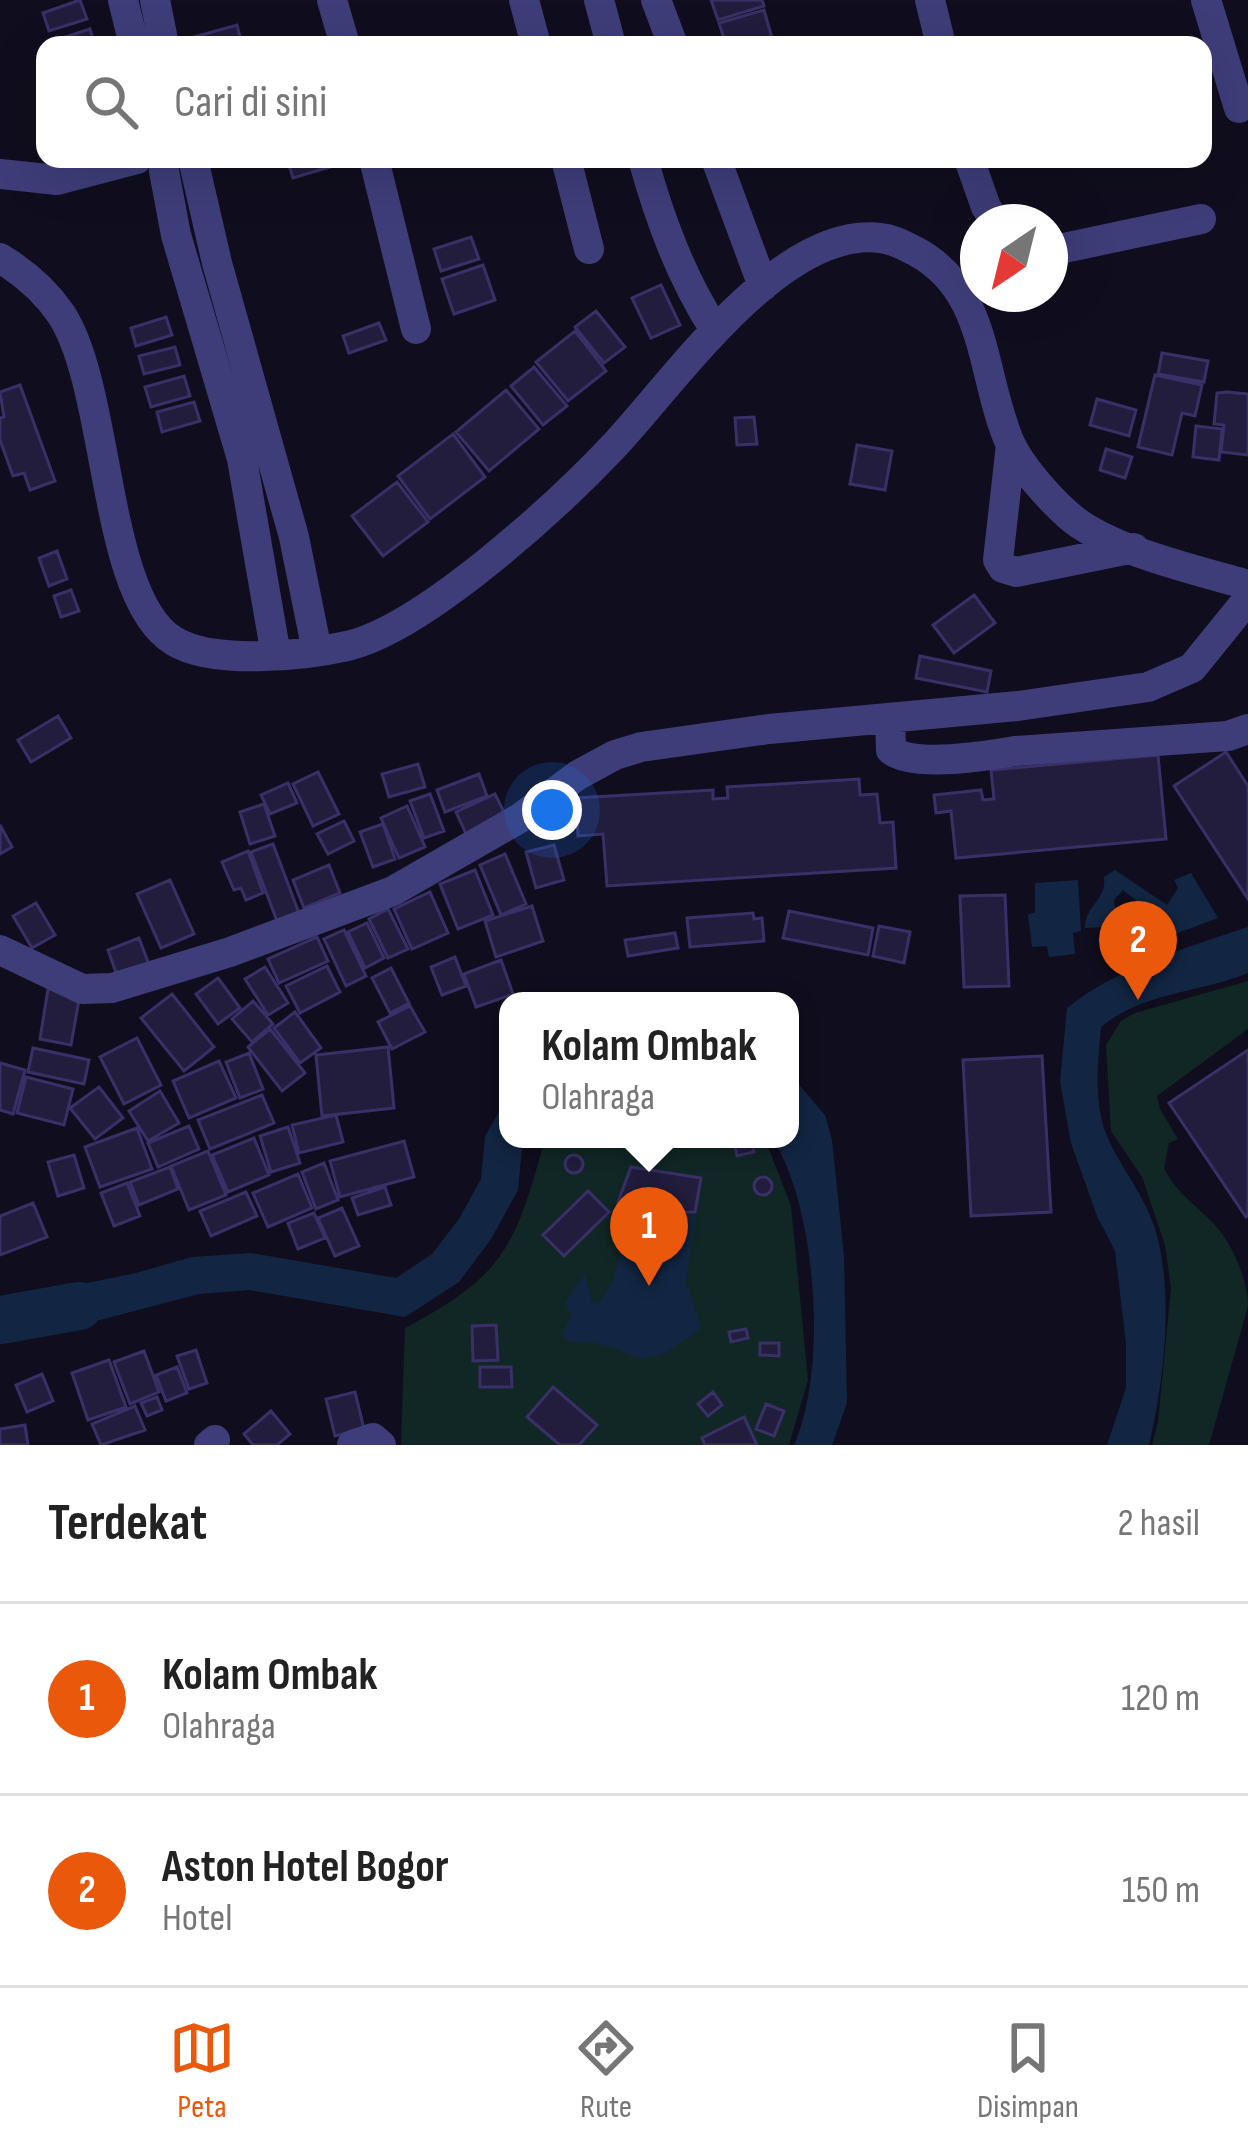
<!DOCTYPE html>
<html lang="id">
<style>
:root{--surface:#fff;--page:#f6f6f6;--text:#222;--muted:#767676;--line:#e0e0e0;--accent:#ea580c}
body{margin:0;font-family:"Sofia Sans Condensed",sans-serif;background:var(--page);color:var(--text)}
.compass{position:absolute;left:960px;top:204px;width:108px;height:108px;border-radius:50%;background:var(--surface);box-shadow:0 12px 48px #0002;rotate:215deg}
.you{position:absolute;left:552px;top:810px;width:42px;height:42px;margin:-30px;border:9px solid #fff;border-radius:50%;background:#1a73e8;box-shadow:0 0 0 18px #1a73e833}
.badge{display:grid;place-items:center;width:78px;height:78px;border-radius:50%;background:var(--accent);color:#fff;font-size:39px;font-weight:700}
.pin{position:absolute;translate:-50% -99px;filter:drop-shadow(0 3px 6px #0008)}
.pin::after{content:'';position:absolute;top:63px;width:42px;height:36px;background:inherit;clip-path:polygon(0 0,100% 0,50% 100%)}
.popup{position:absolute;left:499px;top:992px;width:300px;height:156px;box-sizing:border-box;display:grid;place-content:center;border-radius:24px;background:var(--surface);filter:drop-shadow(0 3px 9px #0005);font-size:39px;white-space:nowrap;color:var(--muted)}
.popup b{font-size:45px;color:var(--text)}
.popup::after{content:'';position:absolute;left:50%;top:100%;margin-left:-24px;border:24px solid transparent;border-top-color:var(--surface)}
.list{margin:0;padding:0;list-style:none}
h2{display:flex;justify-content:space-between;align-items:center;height:156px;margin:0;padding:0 48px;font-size:51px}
h2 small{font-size:39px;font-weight:400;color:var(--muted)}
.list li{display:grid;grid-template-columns:78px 1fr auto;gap:36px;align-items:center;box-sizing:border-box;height:192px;padding:0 48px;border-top:3px solid var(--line)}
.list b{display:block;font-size:45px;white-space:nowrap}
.list p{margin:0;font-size:39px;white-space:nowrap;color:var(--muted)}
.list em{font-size:39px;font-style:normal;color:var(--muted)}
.icon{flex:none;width:66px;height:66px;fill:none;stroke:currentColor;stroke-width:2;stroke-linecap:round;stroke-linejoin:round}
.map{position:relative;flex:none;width:1248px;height:1445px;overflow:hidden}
.search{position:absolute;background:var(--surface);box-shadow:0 12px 48px #0002;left:36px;right:36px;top:36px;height:132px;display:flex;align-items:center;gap:30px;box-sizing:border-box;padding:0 42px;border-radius:24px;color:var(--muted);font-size:45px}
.sheet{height:540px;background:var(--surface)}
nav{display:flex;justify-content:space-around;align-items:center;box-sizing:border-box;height:168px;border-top:3px solid var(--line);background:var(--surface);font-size:33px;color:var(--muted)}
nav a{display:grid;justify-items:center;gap:6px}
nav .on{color:var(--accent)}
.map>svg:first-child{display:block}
.green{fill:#112726}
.water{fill:#122643}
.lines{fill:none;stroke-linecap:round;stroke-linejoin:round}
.river{stroke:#122643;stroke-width:48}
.building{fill:#221c3d;stroke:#393067;stroke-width:3}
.minor{stroke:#3e3d79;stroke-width:30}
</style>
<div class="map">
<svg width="1248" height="1445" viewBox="0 0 1248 1445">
<rect width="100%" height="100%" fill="#100e1e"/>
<path class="green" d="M1248,981V1029L1157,1096L1160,1109L1178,1139L1169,1143L1164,1168C1176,1192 1191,1201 1209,1219C1230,1238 1248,1278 1248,1306L1209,1445H1152L1158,1422L1171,1288L1165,1245L1142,1177L1111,1131L1106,1045L1121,1021L1135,1013Z
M545,1139H765L791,1206L808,1380L789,1445H401L405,1328C506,1275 516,1244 545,1139Z"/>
<path class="water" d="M1115,870L1167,905L1178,888L1174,880L1191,873L1218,918L1167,937L1147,909L1123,890L1114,900L1117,921L1104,927L1085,928C1085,905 1107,900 1104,877Z
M1078,880L1081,931L1073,933L1075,954L1049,957L1047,946L1032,947L1028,914L1035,913V883Z
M1248,927V973C1199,993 1143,992 1101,1027C1098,1062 1093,1102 1107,1136C1120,1167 1143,1193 1154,1226C1175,1288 1164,1382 1149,1445H1107L1126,1388V1343L1115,1251L1097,1216L1071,1143L1060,1081L1067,1008C1120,966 1184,949 1248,927Z
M790,1074L825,1115L832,1140L844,1256L847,1403L832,1445H794C828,1369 817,1210 773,1139H790Z
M508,1097V1139H527L522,1148L518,1190L491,1239L459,1282L405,1317L249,1290L199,1294L96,1321L22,1335L15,1298L136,1273L192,1257L251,1253L396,1278L432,1254L459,1219L481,1179L485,1136Z
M628,1210L662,1216L696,1215L686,1282L701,1328C626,1388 640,1339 571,1342L562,1335L571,1315L565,1303L585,1274L592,1303L600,1302L614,1279Z"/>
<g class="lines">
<path class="river" d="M0,1320L79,1306"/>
</g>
<path class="building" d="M80,0L87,19L49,31L43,13Z
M711,0H762L764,6L718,20Z
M764,10L774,45H726L719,23Z
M237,25L242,45H192L190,38Z
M90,29L95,45H51L50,42Z
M287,159H336L337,165L293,178Z
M471,237L479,259L441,271L434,249Z
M483,265L495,300L454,314L442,279Z
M661,285L680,325L651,338L632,298Z
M596,311L625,347L604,363L575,327Z
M166,317L172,335L136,346L131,328Z
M379,323L386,340L349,353L343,336Z
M575,331L606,371L568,401L536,362Z
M175,347L180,365L144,374L139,356Z
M1162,353L1208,361L1204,382L1158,374Z
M534,367L567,406L543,425L511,386Z
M1155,375L1202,385L1195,416L1182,413L1172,455L1138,447Z
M184,376L190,396L151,407L145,387Z
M20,385L55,481L30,490L24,473L13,476L0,440V418L4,417L0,392Z
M506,390L539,429L489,471L456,432Z
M1227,392L1248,394V455L1221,452L1224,425L1214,424L1217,393Z
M1097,399L1136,410L1129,436L1090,425Z
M194,402L200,421L162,432L157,412Z
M754,417L757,444L737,445L735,418Z
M1196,426L1222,429L1219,460L1193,457Z
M453,434L485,477L430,519L398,476Z
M857,445L892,451L885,490L850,484Z
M1106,449L1132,457L1125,478L1100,470Z
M397,482L428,522L383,556L352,516Z
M57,551L67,579L49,586L39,558Z
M71,590L79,611L61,617L54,596Z
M974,595L995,623L954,653L933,625Z
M920,656L991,671L987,692L916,678Z
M58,716L71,738L31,762L18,740Z
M1226,752L1248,786V899L1174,786Z
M1158,755L1166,839L956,858L951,811L936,813L934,795L981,790L983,800L994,799L991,770Z
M418,764L425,787L389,797L382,774Z
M318,772L339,814L313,826L293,784Z
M479,774L487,796L445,812L437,790Z
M859,779L860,795L877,794L880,823L893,822L896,868L607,886L603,834L578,836L576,798L713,790V799L728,798L727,787Z
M288,783L297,803L270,814L261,795Z
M430,794L444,831L424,838L410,801Z
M495,794L507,818L467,836L456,812Z
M264,804L275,836L250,844L240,812Z
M407,806L425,847L399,858L381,818Z
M344,821L354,841L328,854L317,834Z
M383,824L395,859L373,867L360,832Z
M0,825L12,847L0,854Z
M273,844L299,913L277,921L251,852Z
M554,845L564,880L536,888L526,852Z
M248,851L263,893L246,900L241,888L234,890L222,862Z
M505,854L526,904L501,915L480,865Z
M329,865L340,893L304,908L293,880Z
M475,870L493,915L458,929L440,884Z
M170,880L194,934L161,948L137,894Z
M430,892L448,933L412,949L394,909Z
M1005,895L1009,986L964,987L960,896Z
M36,903L55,935L32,948L13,916Z
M532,906L543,941L496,957L485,921Z
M388,909L408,949L388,958L369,919Z
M789,911L873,928L868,955L783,938Z
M753,913L754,919L762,918L764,941L690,947L687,918Z
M367,923L384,958L365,968L348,932Z
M879,926L910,932L904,963L873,956Z
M344,930L366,976L346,986L324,939Z
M675,933L678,948L628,956L625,940Z
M317,937L328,961L279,983L268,959Z
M139,938L151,970L119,981L108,950Z
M455,957L466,986L442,995L431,967Z
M501,960L513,994L476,1007L464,974Z
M327,966L340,992L300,1013L286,986Z
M265,967L288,1003L268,1015L245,979Z
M391,968L409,1003L390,1013L372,978Z
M218,978L240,1008L218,1024L196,994Z
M48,989L80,994L71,1045L40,1039Z
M172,994L214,1047L184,1071L141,1018Z
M253,1001L273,1024L252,1042L232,1019Z
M410,1006L425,1032L392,1049L378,1022Z
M295,1012L321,1048L300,1063L274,1028Z
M270,1029L305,1073L282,1091L248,1047Z
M137,1038L161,1085L124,1104L100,1057Z
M388,1047L394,1108L322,1116L316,1055Z
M33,1048L89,1060L84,1084L28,1072Z
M1248,1050V1216L1246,1217L1169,1103Z
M249,1053L263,1089L240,1098L226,1062Z
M1042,1056L1051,1212L971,1216L963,1060Z
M219,1061L236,1098L189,1118L173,1081Z
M0,1063L25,1070L13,1114L0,1110Z
M26,1077L73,1089L64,1125L17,1113Z
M99,1087L123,1118L95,1139L70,1108Z
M160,1091L179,1123L148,1141L129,1111Z
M262,1095L274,1123L210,1149L198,1120Z
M336,1115L343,1142L299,1153L292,1125Z
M189,1126L199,1149L158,1167L148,1143Z
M288,1127L300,1163L271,1172L260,1136Z
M137,1128L152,1169L100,1187L85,1147Z
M254,1138L269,1175L228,1192L212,1155Z
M404,1141L414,1177L340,1197L330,1161Z
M751,1142L754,1152L737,1156L735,1146Z
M208,1151L226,1195L189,1210L171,1166Z
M74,1155L84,1188L58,1196L48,1162Z
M565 1164a9 9 0 1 1 18 0a9 9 0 1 1-18 0Z
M324,1163L338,1200L316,1209L302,1172Z
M170,1167L178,1189L139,1205L130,1182Z
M631,1167L701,1178L695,1212L657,1213L618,1202Z
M298,1174L312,1208L268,1227L253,1193Z
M754 1186a9 9 0 1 1 18 0a9 9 0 1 1-18 0Z
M127,1183L140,1216L114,1226L101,1193Z
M385,1187L391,1205L358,1215L352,1198Z
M588,1191L609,1212L564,1256L543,1235Z
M246,1192L257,1216L211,1236L200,1211Z
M33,1203L47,1237L0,1255V1216Z
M342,1208L359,1246L335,1256L318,1218Z
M314,1213L325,1238L298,1249L288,1223Z
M496,1325L498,1360L473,1361L472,1326Z
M746,1329L748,1338L731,1342L729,1332Z
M760,1343H779V1356L760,1355Z
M196,1350L207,1383L189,1389L177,1356Z
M144,1351L159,1392L130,1404L114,1362Z
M109,1360L126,1407L88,1420L72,1373Z
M177,1367L187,1393L166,1401L156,1375Z
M480,1367H511L512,1387H480Z
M42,1374L53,1401L27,1412L16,1385Z
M553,1387L597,1425L579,1445H560L527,1417Z
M355,1392L364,1429L335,1436L326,1399Z
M713,1392L722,1405L708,1416L698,1404Z
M157,1397L162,1410L147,1416L141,1403Z
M766,1404L784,1411L774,1436L756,1429Z
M135,1406L145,1430L101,1445L92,1424Z
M271,1411L290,1434L277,1445H253L244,1434Z
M744,1417L757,1445H705L702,1438Z
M25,1425L28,1445H0V1429Z"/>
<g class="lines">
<path class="minor" d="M123,0L134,45
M155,0L164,45
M332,0L345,45
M524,0L536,45
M599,0L611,45
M656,0L673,45
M930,0L941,45
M1206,0L1239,108
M193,159L217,263L294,537L317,651
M374,159L416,329
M566,159L589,249
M643,159C660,220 681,277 715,330
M716,159L763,286
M969,159L986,207L996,222
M164,171L176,235L242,459L276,655
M0,174L57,180L137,159
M1050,251L1201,219
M0,258C23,272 46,292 61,314C111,390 102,598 174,641C213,665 303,656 347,646C423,629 557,506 612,448C674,383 779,226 880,238C893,239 903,245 915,251C989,290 980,374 1010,443C1021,467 1048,497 1068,515C1107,550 1196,570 1248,585
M1011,445L998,560L1003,568L1016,572L1134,548
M890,718L891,750C913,768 987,756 1015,751L1228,736L1248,729
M0,950L82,989L112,988L230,952L393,891L520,818L578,775L615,755L641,747L769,729L1018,706L1148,687L1192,668L1248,599
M209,1445L215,1440
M352,1445L373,1438L381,1445"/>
</g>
</svg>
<svg class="compass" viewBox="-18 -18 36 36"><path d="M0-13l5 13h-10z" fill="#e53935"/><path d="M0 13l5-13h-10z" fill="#767676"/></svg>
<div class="you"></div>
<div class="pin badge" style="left:649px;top:1286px">1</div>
<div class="popup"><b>Kolam Ombak</b>Olahraga</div>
<div class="pin badge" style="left:1138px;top:1000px">2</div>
<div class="search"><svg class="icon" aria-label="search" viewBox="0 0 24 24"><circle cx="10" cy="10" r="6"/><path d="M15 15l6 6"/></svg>Cari di sini</div>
</div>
<section class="sheet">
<h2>Terdekat<small>2 hasil</small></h2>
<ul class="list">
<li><span class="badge">1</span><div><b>Kolam Ombak</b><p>Olahraga</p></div><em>120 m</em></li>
<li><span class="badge">2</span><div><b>Aston Hotel Bogor</b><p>Hotel</p></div><em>150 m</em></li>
</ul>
</section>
<nav>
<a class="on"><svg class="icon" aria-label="map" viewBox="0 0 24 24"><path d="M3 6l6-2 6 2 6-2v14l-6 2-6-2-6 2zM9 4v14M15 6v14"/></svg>Peta</a>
<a><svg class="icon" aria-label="directions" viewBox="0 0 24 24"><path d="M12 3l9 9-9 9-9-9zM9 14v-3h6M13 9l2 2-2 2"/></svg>Rute</a>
<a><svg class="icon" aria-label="saved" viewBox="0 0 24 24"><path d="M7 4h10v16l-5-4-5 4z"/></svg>Disimpan</a>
</nav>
